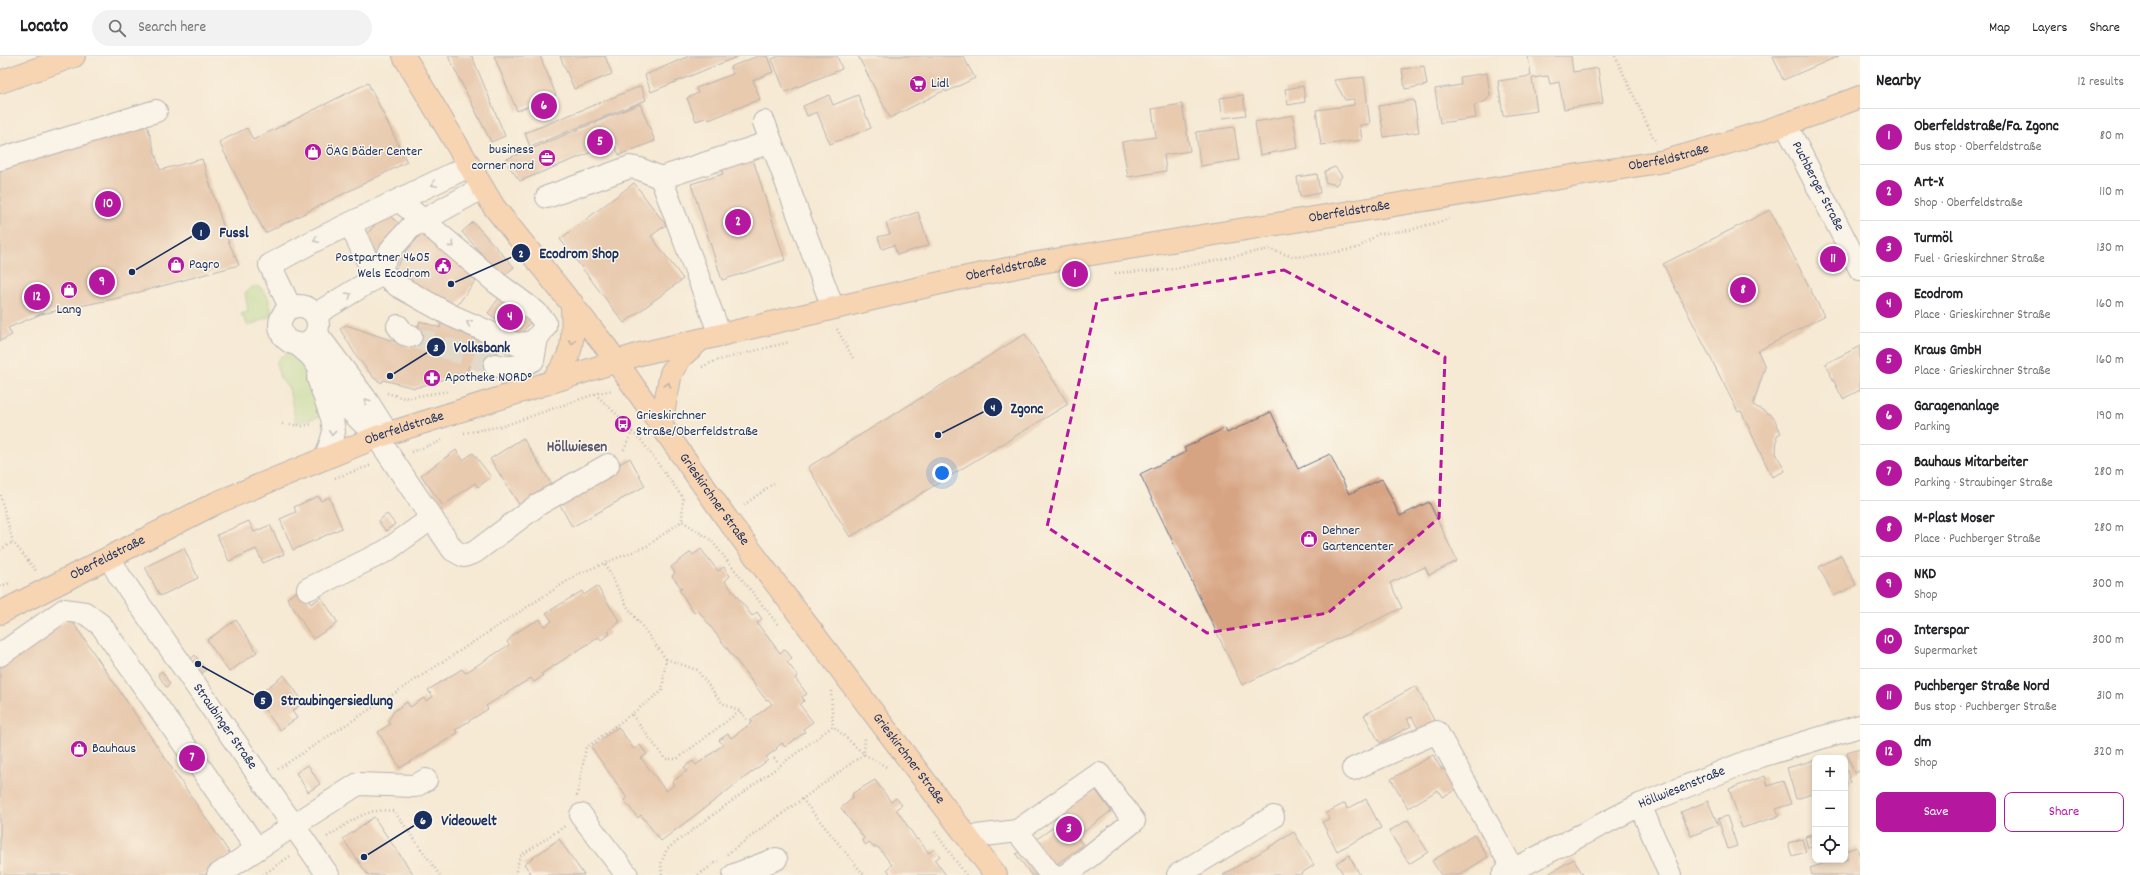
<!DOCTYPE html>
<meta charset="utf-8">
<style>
:root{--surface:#fff;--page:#f2f2f2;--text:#202124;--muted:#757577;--line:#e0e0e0;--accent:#b5179e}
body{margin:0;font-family:Dekko,sans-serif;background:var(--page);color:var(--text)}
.controls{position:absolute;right:12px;bottom:12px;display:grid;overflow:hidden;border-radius:8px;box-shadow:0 2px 6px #0003}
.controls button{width:36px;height:36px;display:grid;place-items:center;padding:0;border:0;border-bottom:1px solid var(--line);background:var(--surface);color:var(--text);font:20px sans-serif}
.you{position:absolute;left:942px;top:417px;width:14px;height:14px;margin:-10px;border:3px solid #fff;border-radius:50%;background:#1a73e8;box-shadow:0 0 0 6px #1a73e833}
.badge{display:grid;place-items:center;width:26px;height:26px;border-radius:50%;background:var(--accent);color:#fff;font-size:13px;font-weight:700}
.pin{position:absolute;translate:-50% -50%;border:2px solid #fff;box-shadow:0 1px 4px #0006}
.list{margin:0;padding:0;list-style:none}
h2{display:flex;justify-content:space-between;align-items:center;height:52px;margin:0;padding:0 16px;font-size:17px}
h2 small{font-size:13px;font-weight:400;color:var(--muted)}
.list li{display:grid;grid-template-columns:26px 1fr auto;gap:12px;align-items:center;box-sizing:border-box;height:56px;padding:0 16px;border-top:1px solid var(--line)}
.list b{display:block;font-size:15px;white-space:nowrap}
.list p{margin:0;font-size:13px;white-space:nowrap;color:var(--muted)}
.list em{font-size:13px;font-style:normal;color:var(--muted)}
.actions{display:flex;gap:8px;padding:12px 16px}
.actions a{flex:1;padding:9px 0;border:1px solid var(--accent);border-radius:8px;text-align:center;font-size:14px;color:var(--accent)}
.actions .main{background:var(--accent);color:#fff}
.icon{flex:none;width:22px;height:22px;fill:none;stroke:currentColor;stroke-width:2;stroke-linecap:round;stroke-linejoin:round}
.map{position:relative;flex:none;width:1860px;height:819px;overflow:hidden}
header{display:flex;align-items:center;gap:24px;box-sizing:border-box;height:56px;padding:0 20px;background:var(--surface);border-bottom:1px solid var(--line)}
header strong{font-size:19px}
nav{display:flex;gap:22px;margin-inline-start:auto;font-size:14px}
.search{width:280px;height:36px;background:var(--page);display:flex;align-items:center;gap:10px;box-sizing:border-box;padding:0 14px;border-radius:22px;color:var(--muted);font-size:15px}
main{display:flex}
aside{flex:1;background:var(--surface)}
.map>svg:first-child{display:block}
.green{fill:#a5d482;stroke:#608270}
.building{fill:#d7a483}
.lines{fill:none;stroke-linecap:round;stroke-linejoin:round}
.minor-tunnel{stroke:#cac5bc;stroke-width:22;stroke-dasharray:22 11;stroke-linecap:butt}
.minor-casing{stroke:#687087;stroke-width:24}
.major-casing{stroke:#687087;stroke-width:24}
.highway-casing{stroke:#687087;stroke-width:24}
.path{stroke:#687087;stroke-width:2.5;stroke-dasharray:1 3;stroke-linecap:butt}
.minor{stroke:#fff;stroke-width:22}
.major{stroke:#fabc8b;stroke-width:22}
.highway{stroke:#fabc8b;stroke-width:22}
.oneway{stroke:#8d97ae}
.oneway2{stroke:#7f6e72}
.marked{fill:none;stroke:#b5179e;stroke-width:3;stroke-dasharray:8 5;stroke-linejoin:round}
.labels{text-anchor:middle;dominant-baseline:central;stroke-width:3;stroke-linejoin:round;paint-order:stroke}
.poi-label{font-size:14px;fill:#1b2f5e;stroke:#fbf7ec;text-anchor:start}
.street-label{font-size:14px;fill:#1b2f5e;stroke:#fbf7ec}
.neighbourhood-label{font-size:15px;font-weight:bold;fill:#5d586b;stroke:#fbf7ec}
.leader{fill:none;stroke:#1b2f5e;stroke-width:1.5}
.callout-dot{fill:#1b2f5e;stroke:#fbf7ec;stroke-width:1.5}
.mark-label{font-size:12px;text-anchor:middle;font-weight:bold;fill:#fff}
.callout-label{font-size:15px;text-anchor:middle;font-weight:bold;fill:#1b2f5e;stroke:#fbf7ec;stroke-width:3;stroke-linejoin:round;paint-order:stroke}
</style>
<header>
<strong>Locato</strong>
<div class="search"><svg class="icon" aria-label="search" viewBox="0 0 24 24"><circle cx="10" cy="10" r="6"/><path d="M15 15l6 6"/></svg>Search here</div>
<nav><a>Map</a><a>Layers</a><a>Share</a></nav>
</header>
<main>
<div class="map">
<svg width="1860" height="819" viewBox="0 0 1860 819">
<rect width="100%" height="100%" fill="#fbf7ec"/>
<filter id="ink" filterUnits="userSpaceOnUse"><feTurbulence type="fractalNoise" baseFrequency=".025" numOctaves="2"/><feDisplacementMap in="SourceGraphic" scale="8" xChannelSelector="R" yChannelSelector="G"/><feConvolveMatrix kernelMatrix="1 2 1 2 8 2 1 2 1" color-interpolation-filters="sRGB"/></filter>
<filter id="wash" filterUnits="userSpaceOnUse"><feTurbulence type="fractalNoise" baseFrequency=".012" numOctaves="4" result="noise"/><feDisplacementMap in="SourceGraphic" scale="16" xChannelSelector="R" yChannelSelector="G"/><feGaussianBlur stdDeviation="0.9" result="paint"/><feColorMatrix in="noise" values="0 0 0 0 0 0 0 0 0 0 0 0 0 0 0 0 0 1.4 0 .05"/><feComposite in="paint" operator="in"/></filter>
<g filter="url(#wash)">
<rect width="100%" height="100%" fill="#f6ead4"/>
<path class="green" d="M257,230C268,234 272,249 271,260L248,270L241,258L248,255L245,237L250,232Z
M289,296L296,297L305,304L325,359L296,367L289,333L280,322L276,307L280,301Z"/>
<g id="blocks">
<path class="building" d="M448,0H472L505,80L491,86Z
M494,0H540L556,39L517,55Z
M560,0H605L612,18L574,33Z
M689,0H739L651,36L645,19Z
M758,0H767L773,16L753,24L760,43L709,64L708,61L696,65L687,42L698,37L696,32L733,18L730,11Z
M779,0H837L842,13L785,36L772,3Z
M858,0H963L975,22L946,36L945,34L890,62Z
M1528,0H1571L1573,16L1598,12L1603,47L1564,53L1559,26L1550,28L1548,20L1532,22L1537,55L1503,60L1498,25L1531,20Z
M1773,0H1839L1783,24Z
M1424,10L1427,29L1405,33L1402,13Z
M1487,17L1490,39L1486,45L1474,49L1476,62L1440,67L1435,33L1461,29L1460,21Z
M1364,21L1370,68L1360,69L1362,84L1321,89L1316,54L1354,49V43L1345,44L1334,24Z
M368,27L407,106L265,177L219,86L247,72L253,84Z
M641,30L646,44L530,91L525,77Z
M1303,30L1305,46L1288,49L1285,33Z
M829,39L833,49L858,39L871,72L830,88L817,56L807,60L803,50Z
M1243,39L1246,59L1223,62L1220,42Z
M1414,44L1419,76L1384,81L1379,50Z
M640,48L655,85L619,99L614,87L520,125L504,104Z
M1182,48L1190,95L1164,99L1166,115L1128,121L1122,86L1156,81L1152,53Z
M1293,59L1298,92L1260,99L1255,66Z
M147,69L160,114L202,103L227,182L239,209L114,243L41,258L8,272L12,279L0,285V113Z
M1234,71L1239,104L1200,110L1196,76Z
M751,97L785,204L722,224L691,128L723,118L719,107Z
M1335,111L1342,120L1336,129L1325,126V115Z
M1317,118L1320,137L1300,141L1297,121Z
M634,127L666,169L651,180L683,223L624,267L560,183Z
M1770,154L1824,260L1758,295L1765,311L1753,349L1773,360L1781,377L1777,379L1776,397L1785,415L1772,421L1741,355L1738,356L1663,208Z
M918,156L929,189L897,199L894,189L882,193L878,181L890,178L886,167Z
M390,160L402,170L380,196L364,182L378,165Z
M473,166L514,211L503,221L462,176Z
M423,176L474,214L469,220L476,224L453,255L427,254L383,234L405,197Z
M499,242L531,265L520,280L488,257Z
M442,264L502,284L490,316L469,310L467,316L415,332L383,324L382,327L374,322L357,301L340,273L346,269L411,291L420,265L440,272Z
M1025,278L1068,348L850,481L808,411Z
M1860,290V334L1843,343L1825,308Z
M1271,356L1298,413L1330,398L1349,438L1382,423L1400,460L1429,446L1457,505L1429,519L1425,511L1390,527L1402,552L1242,629L1140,418L1186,396L1184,392L1225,372L1227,377Z
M523,382L554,432L522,453L490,403Z
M456,394L463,404L473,397L491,421L478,431L475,427L443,450L421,419Z
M630,402L645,430L572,471L557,443Z
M318,440L321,445L329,441L342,472L293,494L280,463L296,456L294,451Z
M387,458L395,468L386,475L378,465Z
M249,465L254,476L270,469L284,498L263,507L256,493L229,505L217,479Z
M184,492L198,522L160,540L145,511Z
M701,493L718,515L724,511L730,520L725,525L752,560L757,556L762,563L757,567L780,597L785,593L792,602L787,606L798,620L795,622L807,638L802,641L804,645L800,649L813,666L803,673L805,676L785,691L782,687L776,692L777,693L766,701L768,704L661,785L641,759L638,762L624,744L627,742L591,691L618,671L634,693L640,689L647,698L641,702L666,735L674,729L672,726L687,715L684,711L693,705L696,709L723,689L719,684L728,678L731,682L753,666L750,664L772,648L768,643L766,644L698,554L694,557L679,534L682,533L672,520L675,517L671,511L691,496L693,499Z
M1841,499L1856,529L1834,540L1819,511Z
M597,530L620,566L608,574L610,578L601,584L599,581L541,618L543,620L534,626L531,622L486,650L488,653L455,674L458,677L400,712L378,676L390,668L388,665L394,655L407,646L410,651L424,642L426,645L433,641L428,634L462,613L465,617L509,589L507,586L514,578L525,571L540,563L544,570L548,568L552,565L546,557L582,535L584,539Z
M301,533L311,548L321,541L338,567L313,583L287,542Z
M70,562L231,799L204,819H0V611Z
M236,564L257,596L229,616L207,584Z
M195,599L206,614L201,618L191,603Z
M162,615L170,628L166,631L158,618Z
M284,619L304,647L292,655L297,662L280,674L255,641Z
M1416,630L1435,666L1419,674L1412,661L1407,663L1411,670L1380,687L1364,659Z
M1860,692V715L1854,717L1847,696Z
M1433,699L1442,714L1447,711L1459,732L1442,741L1438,734L1408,752L1391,723Z
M1815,704V737L1796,743L1787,712Z
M308,709L320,728L308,736L296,717Z
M1845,709L1851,727L1845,728Z
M1765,720L1768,730L1783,725L1791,748L1776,753L1779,760L1742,772L1729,733Z
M875,724L891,746L896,742L902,749L896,753L917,784L918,783L929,797L934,793L940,800L935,804L946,819H891L887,813L892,809L878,791H873L869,786L866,789L862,784L864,782L841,752L852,743L853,737Z
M1092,729L1111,755L1077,781L1083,789L1042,819H1031L1016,798L1062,765L1046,744Z
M1366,743L1381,772L1337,795L1322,766L1329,763L1326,757L1345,747L1347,753Z
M1708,745L1718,769L1691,780L1681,756Z
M1727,760L1737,790L1728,793L1718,763Z
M374,761L386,779L414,819H368L343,783Z
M1408,764L1428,796L1409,808L1389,775Z
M1294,776L1314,809L1299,819H1223Z
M1815,778V790L1808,792L1805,781Z
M1474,779L1488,801L1459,819H1441L1432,805Z
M559,783L584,819H532L524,808Z
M1802,783L1806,796L1792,800L1788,787Z
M1857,791L1860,801V819H1812L1810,812L1836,804L1840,806L1848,803L1845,795Z
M1349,799L1360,819H1344L1336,807Z
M1574,803L1583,819H1546Z"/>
</g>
</g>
<g filter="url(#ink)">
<use href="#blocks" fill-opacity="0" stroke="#687087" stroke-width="1"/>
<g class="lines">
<path class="minor-tunnel" d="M411,280L495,309"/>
<defs>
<g id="minor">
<path d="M764,66L833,252"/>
<path id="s1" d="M1786,69L1860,213"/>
<path d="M0,103L156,55"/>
<path d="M661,122L771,86"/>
<path d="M547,141L630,111L640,113L661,122L720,279"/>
<path d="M350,168L367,204L398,230L450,259L516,288L530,287L537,282L545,271V266L536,256L497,227L400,145"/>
<circle cx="299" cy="269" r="19"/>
<path d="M290,251L270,209L312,186L469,110"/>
<path d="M316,258L372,224L393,191L411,171L482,132"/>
<path d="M398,270L404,278L411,280"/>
<path d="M317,278L365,342L388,378"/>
<path d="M297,288L311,300L349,353L377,381L453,494L464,500L475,496L539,448L608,409"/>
<path d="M495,309C507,313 522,311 533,304L537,282"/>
<path d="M318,322L332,362L334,376L326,402"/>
<path id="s2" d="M110,502L119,519L328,819"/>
<path d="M308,533L386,495L432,462"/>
<path d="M0,599L64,554L85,557L101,569L257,793L358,728L415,730L426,724"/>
<path d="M1353,713L1437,676L1513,813"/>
<path d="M1640,749L1670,819"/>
<path d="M581,759L627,819"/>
<path d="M1017,775L1099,718L1134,765L1066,819"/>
<path d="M969,781L1017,775L1051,819"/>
<path d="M218,819L257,793"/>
<path d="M734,819L776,803"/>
<path d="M1178,819L1273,761"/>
<path id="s3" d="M1503,819L1640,749L1761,700L1860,670"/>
</g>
<g id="major">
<path id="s4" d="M404,0L494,151L606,291L727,463L996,819"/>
<path d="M551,326C576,296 573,284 572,247"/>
<path d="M661,367L671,317L681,301L700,284"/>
<path id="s5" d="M0,557L216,447L377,381L640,298L953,224L1036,207L1665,105C1732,87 1796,66 1860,41"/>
</g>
<path id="highway" d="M0,26L74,0"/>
</defs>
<use href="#minor" class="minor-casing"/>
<use href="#major" class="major-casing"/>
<use href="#highway" class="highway-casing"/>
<path class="path" d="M1615,0L1656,87
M1115,217L1174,213L1269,193L1293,201L1325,198L1358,192L1378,178L1410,174L1449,163
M837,273L854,304
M702,311L715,305L789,286
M387,337L404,342L449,335
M595,338L625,366L632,376L623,396
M282,368L302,370L313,368
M632,376L641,384L683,442L682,465
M464,377L503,370L595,338L612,334
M411,396L444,384
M335,422L372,409
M0,439L13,486L37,516
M744,449L774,427
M0,494L13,486
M0,530L10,527
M666,603L697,614L722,647L740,655
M831,635L833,670
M632,659L665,703H677L740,655L747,664
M774,702L779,708
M278,713L578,518L647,490L682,465L711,484L779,570
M577,740L586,692L662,635L666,603L627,550L604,506
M802,743L864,819
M935,776L966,819
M327,781C351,766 365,751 394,755L440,819
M727,798L864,698L865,681
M263,819L290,800
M515,819L520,800L565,770
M662,819L661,808L667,793L833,670L864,698L888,712
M698,819L718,805"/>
<use href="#minor" class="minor"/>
<use href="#major" class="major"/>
<use href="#highway" class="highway"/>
</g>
<defs><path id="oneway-chevron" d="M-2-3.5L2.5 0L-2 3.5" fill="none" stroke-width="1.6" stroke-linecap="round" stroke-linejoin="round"/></defs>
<g class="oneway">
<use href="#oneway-chevron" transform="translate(434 128) rotate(153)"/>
<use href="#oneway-chevron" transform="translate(316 184) rotate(154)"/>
<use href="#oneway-chevron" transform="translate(452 189) rotate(40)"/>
<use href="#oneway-chevron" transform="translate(349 239) rotate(-32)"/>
<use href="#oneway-chevron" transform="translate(469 267) rotate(-156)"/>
<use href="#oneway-chevron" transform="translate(367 345) rotate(-123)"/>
<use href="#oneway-chevron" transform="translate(332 377) rotate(96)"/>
</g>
<g class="oneway2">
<use href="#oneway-chevron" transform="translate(572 286) rotate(94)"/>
<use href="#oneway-chevron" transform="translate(668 329) rotate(-75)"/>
</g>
</g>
<path d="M0 0H1860V819H0ZM1284,214L1445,301L1439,462L1328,557L1207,577L1047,471L1097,245Z" fill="#f6ead4" fill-opacity=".55" fill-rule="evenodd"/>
<path class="marked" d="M1284,214L1445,301L1439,462L1328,557L1207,577L1047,471L1097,245Z"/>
<defs>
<symbol id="supermarket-disc" viewBox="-11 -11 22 22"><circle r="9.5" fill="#b5179e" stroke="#fbf7ec"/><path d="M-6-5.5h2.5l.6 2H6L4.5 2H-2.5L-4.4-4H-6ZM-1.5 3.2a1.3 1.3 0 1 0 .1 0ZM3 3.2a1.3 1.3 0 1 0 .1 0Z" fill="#fff"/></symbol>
<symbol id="shop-disc" viewBox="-11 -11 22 22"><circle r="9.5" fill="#b5179e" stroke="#fbf7ec"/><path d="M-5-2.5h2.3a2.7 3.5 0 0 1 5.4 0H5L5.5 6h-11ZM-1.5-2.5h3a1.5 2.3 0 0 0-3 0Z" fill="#fff"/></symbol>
<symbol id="office-disc" viewBox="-11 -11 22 22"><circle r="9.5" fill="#b5179e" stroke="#fbf7ec"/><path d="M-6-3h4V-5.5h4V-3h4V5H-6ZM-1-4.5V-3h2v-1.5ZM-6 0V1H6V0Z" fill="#fff"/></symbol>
<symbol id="civic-disc" viewBox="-11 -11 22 22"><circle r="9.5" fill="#b5179e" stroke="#fbf7ec"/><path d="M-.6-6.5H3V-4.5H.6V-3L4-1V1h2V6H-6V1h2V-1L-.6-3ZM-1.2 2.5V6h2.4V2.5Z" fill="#fff"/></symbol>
<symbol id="pharmacy-disc" viewBox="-11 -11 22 22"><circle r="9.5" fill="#b5179e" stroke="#fbf7ec"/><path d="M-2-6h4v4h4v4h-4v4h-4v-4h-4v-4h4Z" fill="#fff"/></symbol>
<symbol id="bus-disc" viewBox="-11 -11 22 22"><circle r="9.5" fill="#b5179e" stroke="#fbf7ec"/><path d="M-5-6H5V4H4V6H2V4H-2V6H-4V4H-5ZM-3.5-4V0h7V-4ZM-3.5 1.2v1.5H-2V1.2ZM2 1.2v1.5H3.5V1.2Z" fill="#fff"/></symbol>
</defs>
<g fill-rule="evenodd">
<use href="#supermarket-disc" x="908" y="18" width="20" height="20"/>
<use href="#shop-disc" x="303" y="86" width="20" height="20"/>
<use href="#office-disc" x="537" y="92" width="20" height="20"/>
<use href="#shop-disc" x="166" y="199" width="20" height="20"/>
<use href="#civic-disc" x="433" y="200" width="20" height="20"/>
<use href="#shop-disc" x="59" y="224" width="20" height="20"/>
<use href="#pharmacy-disc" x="422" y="312" width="20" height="20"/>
<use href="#bus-disc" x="613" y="358" width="20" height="20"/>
<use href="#shop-disc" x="1299" y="473" width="20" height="20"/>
<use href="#shop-disc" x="69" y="683" width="20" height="20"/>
</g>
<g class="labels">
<g class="poi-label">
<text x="931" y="28">Lidl</text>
<text x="534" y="94" text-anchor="end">business<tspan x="534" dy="16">corner nord</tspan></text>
<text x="326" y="96">ÖAG Bäder Center</text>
<text x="430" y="202" text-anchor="end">Postpartner 4605<tspan x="430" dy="16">Wels Ecodrom</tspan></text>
<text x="189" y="209">Pagro</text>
<text x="69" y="254" text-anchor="middle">Lang</text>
<text x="445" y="322">Apotheke NORD°</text>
<text x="636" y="360">Grieskirchner<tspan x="636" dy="16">Straße/Oberfeldstraße</tspan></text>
<text x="1322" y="475">Dehner<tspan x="1322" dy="16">Gartencenter</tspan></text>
<text x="92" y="693">Bauhaus</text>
</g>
<g class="street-label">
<text stroke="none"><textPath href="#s5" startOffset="1740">Oberfeldstraße</textPath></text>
<text stroke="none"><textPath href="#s1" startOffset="69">Puchberger Straße</textPath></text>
<text stroke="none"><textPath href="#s5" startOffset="1416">Oberfeldstraße</textPath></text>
<text stroke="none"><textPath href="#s5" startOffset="1068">Oberfeldstraße</textPath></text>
<text stroke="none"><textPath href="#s5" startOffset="445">Oberfeldstraße</textPath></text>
<text stroke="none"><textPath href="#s4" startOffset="542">Grieskirchner Straße</textPath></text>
<text stroke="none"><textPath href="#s5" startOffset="121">Oberfeldstraße</textPath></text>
<text stroke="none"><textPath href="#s2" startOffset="204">Straubinger Straße</textPath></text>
<text stroke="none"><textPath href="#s4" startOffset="866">Grieskirchner Straße</textPath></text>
<text stroke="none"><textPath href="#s3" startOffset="199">Höllwiesenstraße</textPath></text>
</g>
<g class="neighbourhood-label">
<text x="577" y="392">Höllwiesen</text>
</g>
</g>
<path class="leader" d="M132 216L201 175M451 228L521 197M390 320L436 291M938 379L993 351M198 608L263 644M364 801L423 764"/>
<g class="callout-dot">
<circle cx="132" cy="216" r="4"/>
<circle cx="451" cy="228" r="4"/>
<circle cx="390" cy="320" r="4"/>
<circle cx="938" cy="379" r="4"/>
<circle cx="198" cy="608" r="4"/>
<circle cx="364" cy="801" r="4"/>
<circle cx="201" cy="175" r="10"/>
<circle cx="521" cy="197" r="10"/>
<circle cx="436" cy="291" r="10"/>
<circle cx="993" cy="351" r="10"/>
<circle cx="263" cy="644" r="10"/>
<circle cx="423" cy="764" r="10"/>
</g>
<g class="mark-label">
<text x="201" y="180">1</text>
<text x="521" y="201">2</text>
<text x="436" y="295">3</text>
<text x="993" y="355">4</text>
<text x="263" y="648">5</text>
<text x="423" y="768">6</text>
</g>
<g class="callout-label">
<text x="234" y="181">Fussl</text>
<text x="579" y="202">Ecodrom Shop</text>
<text x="482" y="296">Volksbank</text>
<text x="1027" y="357">Zgonc</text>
<text x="337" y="649">Straubingersiedlung</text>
<text x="469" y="769">Videowelt</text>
</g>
</svg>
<div class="controls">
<button>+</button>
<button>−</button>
<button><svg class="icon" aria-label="locate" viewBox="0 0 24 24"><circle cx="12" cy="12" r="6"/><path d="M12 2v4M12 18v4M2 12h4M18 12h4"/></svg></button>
</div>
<div class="you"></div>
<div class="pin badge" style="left:1075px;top:218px">1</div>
<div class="pin badge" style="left:738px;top:166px">2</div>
<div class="pin badge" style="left:1069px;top:773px">3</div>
<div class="pin badge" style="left:510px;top:261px">4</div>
<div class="pin badge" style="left:600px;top:86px">5</div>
<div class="pin badge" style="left:544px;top:50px">6</div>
<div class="pin badge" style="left:192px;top:702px">7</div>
<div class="pin badge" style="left:1743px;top:234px">8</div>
<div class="pin badge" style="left:102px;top:226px">9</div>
<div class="pin badge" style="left:108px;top:148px">10</div>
<div class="pin badge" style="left:1833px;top:203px">11</div>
<div class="pin badge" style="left:37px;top:241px">12</div>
</div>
<aside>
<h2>Nearby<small>12 results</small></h2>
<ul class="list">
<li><span class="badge">1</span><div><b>Oberfeldstraße/Fa. Zgonc</b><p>Bus stop · Oberfeldstraße</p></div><em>80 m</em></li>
<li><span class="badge">2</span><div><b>Art-X</b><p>Shop · Oberfeldstraße</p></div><em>110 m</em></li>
<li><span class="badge">3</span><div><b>Turmöl</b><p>Fuel · Grieskirchner Straße</p></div><em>130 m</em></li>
<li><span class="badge">4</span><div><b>Ecodrom</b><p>Place · Grieskirchner Straße</p></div><em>160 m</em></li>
<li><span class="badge">5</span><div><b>Kraus GmbH</b><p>Place · Grieskirchner Straße</p></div><em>160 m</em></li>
<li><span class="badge">6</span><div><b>Garagenanlage</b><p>Parking</p></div><em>190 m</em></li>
<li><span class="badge">7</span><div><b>Bauhaus Mitarbeiter</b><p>Parking · Straubinger Straße</p></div><em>280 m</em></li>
<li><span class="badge">8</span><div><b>M-Plast Moser</b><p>Place · Puchberger Straße</p></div><em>280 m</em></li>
<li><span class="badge">9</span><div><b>NKD</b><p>Shop</p></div><em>300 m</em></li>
<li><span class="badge">10</span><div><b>Interspar</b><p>Supermarket</p></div><em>300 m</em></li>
<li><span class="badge">11</span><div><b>Puchberger Straße Nord</b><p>Bus stop · Puchberger Straße</p></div><em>310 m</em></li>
<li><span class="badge">12</span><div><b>dm</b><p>Shop</p></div><em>320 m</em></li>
</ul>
<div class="actions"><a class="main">Save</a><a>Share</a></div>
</aside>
</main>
